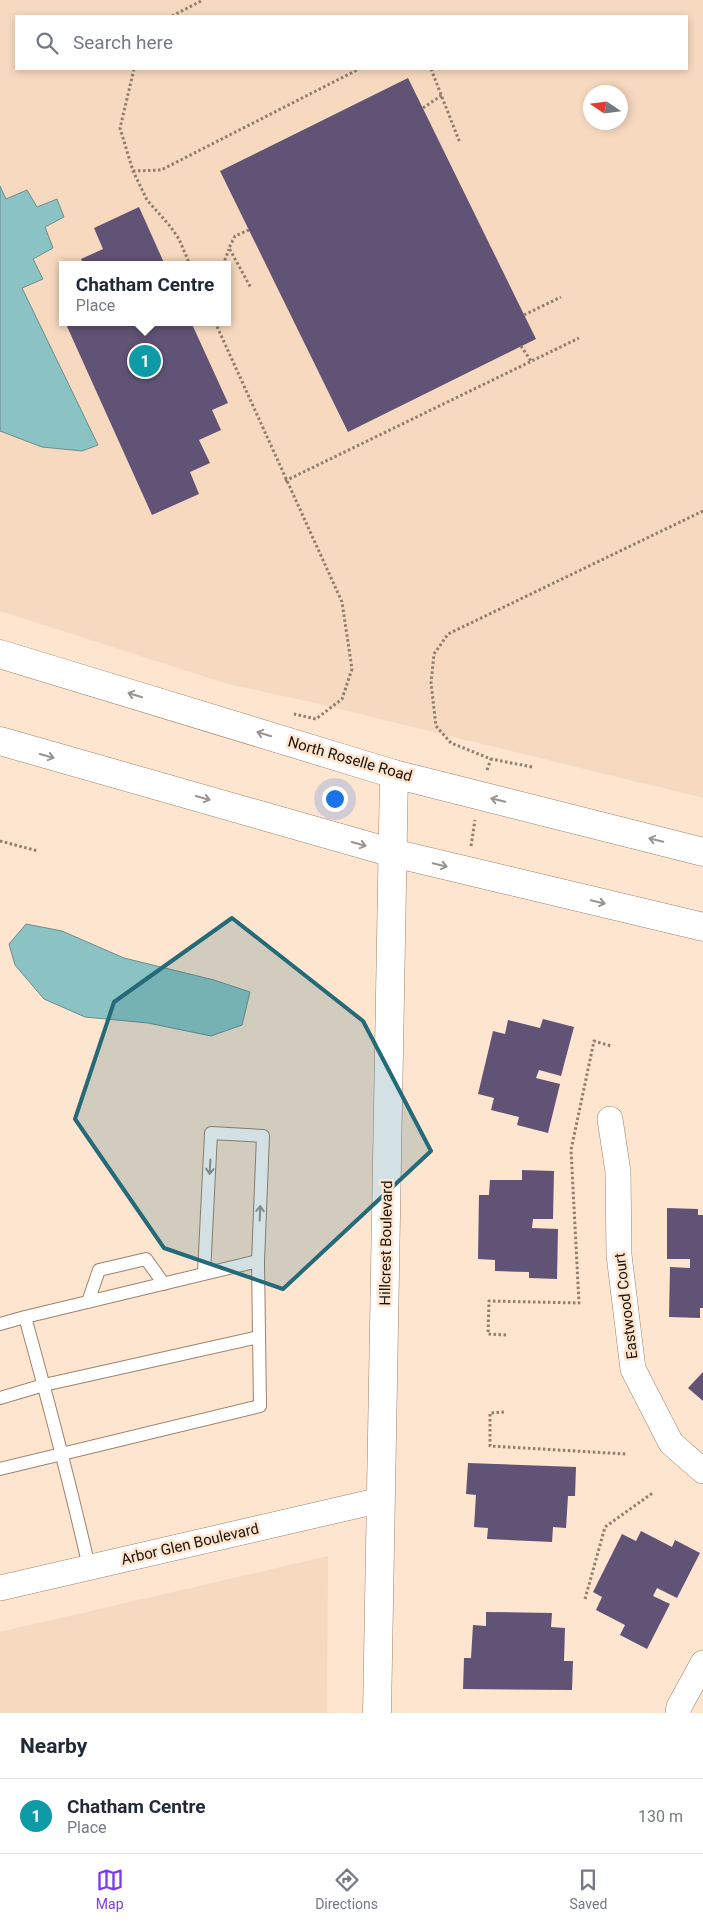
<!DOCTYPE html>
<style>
:root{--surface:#fff;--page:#f6f6f7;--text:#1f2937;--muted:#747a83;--line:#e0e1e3;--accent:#7c3aed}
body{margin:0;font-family:Roboto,sans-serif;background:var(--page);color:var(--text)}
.compass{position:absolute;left:583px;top:85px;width:45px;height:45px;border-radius:50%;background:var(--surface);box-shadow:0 2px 8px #0003;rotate:283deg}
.you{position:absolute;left:334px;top:798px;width:18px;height:18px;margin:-12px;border:4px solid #fff;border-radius:50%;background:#1a73e8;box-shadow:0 0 0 8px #1a73e833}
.badge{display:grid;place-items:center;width:32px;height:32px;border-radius:50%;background:var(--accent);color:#fff;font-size:16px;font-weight:700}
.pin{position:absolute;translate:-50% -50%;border:2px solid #fff;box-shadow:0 1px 5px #0006}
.popup{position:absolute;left:59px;top:261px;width:172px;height:65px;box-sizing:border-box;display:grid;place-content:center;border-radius:0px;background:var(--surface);filter:drop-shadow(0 1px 4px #0005);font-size:16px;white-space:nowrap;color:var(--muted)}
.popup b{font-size:19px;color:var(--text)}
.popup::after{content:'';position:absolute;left:50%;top:100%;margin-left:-10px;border:10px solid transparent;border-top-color:var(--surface)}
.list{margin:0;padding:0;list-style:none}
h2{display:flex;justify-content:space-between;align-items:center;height:65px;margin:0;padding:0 20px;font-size:21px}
h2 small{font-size:16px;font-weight:400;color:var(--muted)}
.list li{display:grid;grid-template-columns:32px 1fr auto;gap:15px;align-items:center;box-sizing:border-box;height:75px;padding:0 20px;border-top:1px solid var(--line)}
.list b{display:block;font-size:19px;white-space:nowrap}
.list p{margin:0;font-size:16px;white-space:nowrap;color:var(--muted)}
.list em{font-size:16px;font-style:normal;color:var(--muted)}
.icon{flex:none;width:28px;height:28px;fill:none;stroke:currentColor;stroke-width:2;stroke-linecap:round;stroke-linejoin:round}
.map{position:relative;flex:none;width:703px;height:1713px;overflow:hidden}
.search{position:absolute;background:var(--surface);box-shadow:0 2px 8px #0003;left:15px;right:15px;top:15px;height:55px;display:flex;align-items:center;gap:12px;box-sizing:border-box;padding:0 18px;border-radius:0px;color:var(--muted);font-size:19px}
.sheet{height:140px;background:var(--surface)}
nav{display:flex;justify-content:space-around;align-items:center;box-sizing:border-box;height:70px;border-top:1px solid var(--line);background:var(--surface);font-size:14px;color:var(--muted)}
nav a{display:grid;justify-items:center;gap:2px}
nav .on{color:var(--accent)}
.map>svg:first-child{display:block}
.built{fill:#f6d9bf;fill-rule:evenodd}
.water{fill:#8bc3c4;stroke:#6a8e8c}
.building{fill:#615376}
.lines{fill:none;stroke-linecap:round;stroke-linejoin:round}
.service-casing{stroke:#9e8269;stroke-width:14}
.minor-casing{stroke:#9e8269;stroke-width:26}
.tertiary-casing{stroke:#9e8269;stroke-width:29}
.secondary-casing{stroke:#9e8269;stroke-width:29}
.path{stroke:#907e6e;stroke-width:3;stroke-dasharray:2.5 2.5;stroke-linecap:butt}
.service{stroke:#fff;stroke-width:12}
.minor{stroke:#fff;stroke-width:25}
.tertiary{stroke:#fff;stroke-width:28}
.secondary{stroke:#fff;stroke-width:28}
.oneway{stroke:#999490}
.marked{fill:#246a79;fill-opacity:0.2;stroke:#246a79;stroke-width:4;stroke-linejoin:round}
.labels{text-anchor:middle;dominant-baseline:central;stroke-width:5;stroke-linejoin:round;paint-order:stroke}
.street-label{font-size:15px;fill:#1c1208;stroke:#fee5d0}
</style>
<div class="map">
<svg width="703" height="1713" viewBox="0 0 703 1713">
<rect width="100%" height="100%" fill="#fee5d0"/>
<path class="built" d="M0,0H703V798L311,702L228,684L0,611ZM16,16H687V69H16ZM590,92H620V122H590ZM62,265H228V322H62Z
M328,1556L327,1713H0V1632Z"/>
<path class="water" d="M0,186L6,199L27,190L37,207L57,199L64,217L45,227L53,248L33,259L43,279L22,288L98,445L82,451L42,447L0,431Z
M26,924L62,931L124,958L214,980L250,992L242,1025L211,1036L148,1023L85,1017L44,999L15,965L9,944Z"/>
<path class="building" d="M408,78L536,339L348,432L220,171Z
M139,207L165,265H84L81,259L103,249L94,228Z
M65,322H191L228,403L212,410L221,430L199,440L210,463L190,472L199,494L152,515Z
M543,1019L574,1027L561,1076L539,1070L536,1078L560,1084L548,1133L517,1125L519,1117L491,1110L494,1098L478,1094L493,1031L505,1034L508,1020L540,1028Z
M522,1170L554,1171L553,1219H533L532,1228L558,1229L557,1279L529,1278V1272L495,1271V1260L478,1259L479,1195H489L490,1180H522Z
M667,1208L698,1209V1215H703V1308H700V1318L669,1317L670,1267L690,1268V1259H667Z
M703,1372V1401L688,1388Z
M468,1463L576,1467L575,1496H568L566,1528L553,1527L552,1542L487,1539L488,1528L474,1527L476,1495L466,1494Z
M641,1531L672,1547L675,1540L700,1553L677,1598L657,1588L653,1596L670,1604L647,1649L620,1635L625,1625L596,1610L602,1597L593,1592L622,1534L636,1541Z
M486,1612L552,1613L551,1627L565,1628L564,1661H573L572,1690L463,1689L464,1658H471L473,1625L486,1626Z"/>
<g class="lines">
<defs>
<path id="service" d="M204,1273L211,1133L263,1136L258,1261
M88,1302L99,1270L146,1259L164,1284
M0,1324L25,1317
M0,1398L44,1385L259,1337
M0,1469L260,1406L258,1261L25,1317C48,1400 70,1484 89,1567"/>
<path id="minor" d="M610,1119L618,1172L619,1255L633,1369L671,1443L703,1471
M0,1588L381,1500
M678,1713L679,1707L703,1663"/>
<path id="tertiary" d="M377,1713L394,774"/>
<path id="secondary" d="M0,654L394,774L703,852
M0,741L393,853L703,927"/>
</defs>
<use href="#service" class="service-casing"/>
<use href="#minor" class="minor-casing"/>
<use href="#tertiary" class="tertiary-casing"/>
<use href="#secondary" class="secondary-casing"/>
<path class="path" d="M172,16L203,0
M134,69L120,128L133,171L147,200L170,226L179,239L190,265
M431,69L460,143
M423,108L442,95
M133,171L161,170L359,69
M249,230L235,236L229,248L251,288
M223,265L229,249
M524,315L561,297
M215,322L342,602L352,669L342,699L316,719L294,714
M521,346L531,361
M285,481L579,338
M532,767L491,759L451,743L436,726L431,683L434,654L448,634L703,511
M487,770L491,759
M0,841L38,851
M471,846L475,820
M506,1335L488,1334L489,1301L579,1303L571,1150L594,1041L611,1046
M504,1412L490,1413V1446L626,1454
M585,1599L605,1527L654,1492"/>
<use href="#service" class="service"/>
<use href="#minor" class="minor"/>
<use href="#tertiary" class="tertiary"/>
<use href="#secondary" class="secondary"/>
</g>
<defs><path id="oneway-shaft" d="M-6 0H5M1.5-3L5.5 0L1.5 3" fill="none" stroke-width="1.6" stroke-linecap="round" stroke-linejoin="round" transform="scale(1.25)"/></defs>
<g class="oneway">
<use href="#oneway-shaft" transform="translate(135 695) rotate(-163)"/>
<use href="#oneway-shaft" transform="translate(264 734) rotate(-163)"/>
<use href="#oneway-shaft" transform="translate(47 756) rotate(16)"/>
<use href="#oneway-shaft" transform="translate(203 798) rotate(16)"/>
<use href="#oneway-shaft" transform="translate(498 800) rotate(-166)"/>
<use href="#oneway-shaft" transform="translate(656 840) rotate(-166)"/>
<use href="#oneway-shaft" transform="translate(359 844) rotate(16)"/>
<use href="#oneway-shaft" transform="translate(440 865) rotate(13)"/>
<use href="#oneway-shaft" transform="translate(598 902) rotate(13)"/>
<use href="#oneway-shaft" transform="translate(210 1167) rotate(93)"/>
<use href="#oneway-shaft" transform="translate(260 1213) rotate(-88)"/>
</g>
<path class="marked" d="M232,918L363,1021L431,1151L283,1289L164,1248L75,1119L114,1002Z"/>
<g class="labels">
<g class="street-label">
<text transform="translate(350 759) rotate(16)">North Roselle Road</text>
<text transform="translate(386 1243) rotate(-89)">Hillcrest Boulevard</text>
<text transform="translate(626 1306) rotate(-97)">Eastwood Court</text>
<text transform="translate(190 1544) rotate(-13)">Arbor Glen Boulevard</text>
</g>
</g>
</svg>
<svg class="compass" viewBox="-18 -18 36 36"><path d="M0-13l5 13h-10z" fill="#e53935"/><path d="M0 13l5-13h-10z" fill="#747a83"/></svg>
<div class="you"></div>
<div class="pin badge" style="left:145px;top:361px;background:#0f9aa8">1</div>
<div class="popup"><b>Chatham Centre</b>Place</div>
<div class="search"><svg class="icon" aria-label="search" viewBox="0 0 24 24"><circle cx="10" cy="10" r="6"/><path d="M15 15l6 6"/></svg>Search here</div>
</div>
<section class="sheet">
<h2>Nearby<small></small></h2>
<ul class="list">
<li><span class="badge" style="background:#0f9aa8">1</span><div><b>Chatham Centre</b><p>Place</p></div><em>130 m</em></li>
</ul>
</section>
<nav>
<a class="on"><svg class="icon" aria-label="map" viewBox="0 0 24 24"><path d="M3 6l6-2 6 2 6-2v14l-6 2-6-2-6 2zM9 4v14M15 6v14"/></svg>Map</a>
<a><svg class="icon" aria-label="directions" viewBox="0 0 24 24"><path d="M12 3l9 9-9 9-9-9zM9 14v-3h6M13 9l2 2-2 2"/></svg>Directions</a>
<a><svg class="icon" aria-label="saved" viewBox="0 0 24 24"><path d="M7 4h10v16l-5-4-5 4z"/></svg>Saved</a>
</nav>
